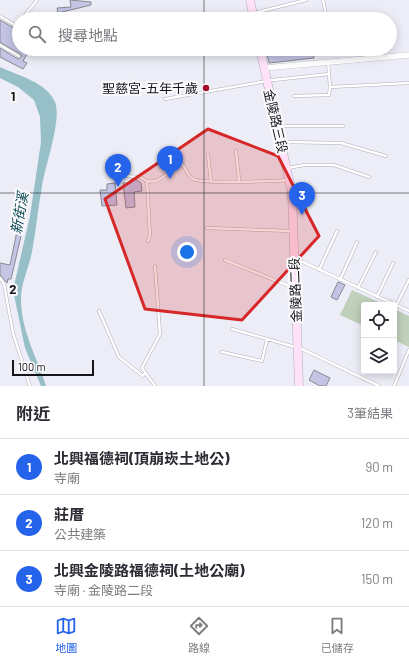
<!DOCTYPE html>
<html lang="zh-TW">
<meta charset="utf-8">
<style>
:root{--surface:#fff;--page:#f2f2f3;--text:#2b2b33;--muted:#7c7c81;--line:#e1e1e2;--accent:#2563eb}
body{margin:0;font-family:Barlow,"Noto Sans TC",sans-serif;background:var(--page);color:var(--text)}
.controls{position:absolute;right:12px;bottom:12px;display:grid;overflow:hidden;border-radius:4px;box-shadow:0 2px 10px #0003}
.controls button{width:36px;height:36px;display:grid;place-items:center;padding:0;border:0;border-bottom:1px solid var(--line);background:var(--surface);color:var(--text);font:20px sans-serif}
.scale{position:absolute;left:12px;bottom:10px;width:82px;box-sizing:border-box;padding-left:4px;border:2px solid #16161a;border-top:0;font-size:11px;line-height:14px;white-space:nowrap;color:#16161a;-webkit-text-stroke:3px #fbfbfd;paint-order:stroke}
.you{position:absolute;left:187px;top:252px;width:14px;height:14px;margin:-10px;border:3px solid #fff;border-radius:50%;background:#1a73e8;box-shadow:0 0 0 6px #1a73e833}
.badge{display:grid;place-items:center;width:26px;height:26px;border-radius:50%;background:var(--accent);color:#fff;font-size:13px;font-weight:700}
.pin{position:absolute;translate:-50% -33px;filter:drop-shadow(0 1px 2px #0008)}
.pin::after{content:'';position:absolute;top:21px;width:14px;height:12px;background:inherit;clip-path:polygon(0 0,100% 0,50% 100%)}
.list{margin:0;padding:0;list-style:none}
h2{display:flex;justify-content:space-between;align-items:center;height:52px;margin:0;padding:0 16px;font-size:17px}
h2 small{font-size:13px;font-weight:400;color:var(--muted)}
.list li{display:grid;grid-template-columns:26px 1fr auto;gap:12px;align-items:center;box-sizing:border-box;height:56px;padding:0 16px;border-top:1px solid var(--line)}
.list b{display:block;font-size:15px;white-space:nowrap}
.list p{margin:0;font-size:13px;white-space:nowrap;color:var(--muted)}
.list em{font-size:13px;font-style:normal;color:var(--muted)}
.icon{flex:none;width:22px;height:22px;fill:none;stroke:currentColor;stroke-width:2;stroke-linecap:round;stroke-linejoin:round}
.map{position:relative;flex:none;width:409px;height:386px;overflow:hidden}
.search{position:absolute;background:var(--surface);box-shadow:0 2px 10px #0003;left:12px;right:12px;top:12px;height:44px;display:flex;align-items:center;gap:10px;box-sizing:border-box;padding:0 14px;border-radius:22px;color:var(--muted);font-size:15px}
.sheet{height:220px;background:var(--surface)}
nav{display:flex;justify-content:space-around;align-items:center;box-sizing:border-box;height:56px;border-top:1px solid var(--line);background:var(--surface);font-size:11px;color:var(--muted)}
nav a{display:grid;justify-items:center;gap:2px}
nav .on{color:var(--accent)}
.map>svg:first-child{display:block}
.green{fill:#bfd0bb}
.water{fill:#96bfc8}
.building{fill:#c4c4e5;stroke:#898992}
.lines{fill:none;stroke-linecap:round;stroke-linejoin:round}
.service-casing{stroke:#aeaeb7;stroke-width:3.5}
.minor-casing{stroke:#aeaeb7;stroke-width:6}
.secondary-casing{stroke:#aeaeb7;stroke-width:9}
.service{stroke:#fff;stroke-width:2.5}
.minor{stroke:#fff;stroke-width:5.5}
.secondary{stroke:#ffe2f8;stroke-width:8}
.marked{fill:#d62828;fill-opacity:0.2;stroke:#d62828;stroke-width:3;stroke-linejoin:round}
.grid{fill:none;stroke:#16161a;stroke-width:1;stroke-opacity:0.55}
.poi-dot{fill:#a60c27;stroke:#fbfbfd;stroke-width:1.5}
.labels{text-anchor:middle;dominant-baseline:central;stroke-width:4;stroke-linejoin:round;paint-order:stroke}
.poi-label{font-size:13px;fill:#16161a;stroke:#fbfbfd;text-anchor:end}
.street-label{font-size:13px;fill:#16161a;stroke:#fbfbfd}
.water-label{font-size:14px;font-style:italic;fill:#064650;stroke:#fbfbfd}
.grid-label{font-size:13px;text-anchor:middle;font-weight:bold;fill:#16161a;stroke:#fbfbfd;stroke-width:4;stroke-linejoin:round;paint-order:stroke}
</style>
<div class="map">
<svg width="409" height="386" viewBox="0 0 409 386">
<rect width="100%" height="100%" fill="#ededf7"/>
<path class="green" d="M352,290L385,305H364V326L340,315Z
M394,309L409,316V347L394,340Z"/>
<path class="water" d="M0,67C19,76 46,82 55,102C62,120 45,166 42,186C38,208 36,230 32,252C29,267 21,283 21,299C21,331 37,357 46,386H41L25,348L13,290L30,216L41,142L40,117L34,100L18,87L0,78Z"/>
<path class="building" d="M70,0L91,2V5L58,13L57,8L71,7Z
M0,20L19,31V49H30L23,61L27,63L23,69L0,57V48L18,59L22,56L20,54L0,42Z
M266,49H312L314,58L269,63Z
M131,179L137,180L141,183L142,191L134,192L135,207L126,208L123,183H131Z
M115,183L117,205L102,206L100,190H107V184Z
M17,231L22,232L11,279H8L7,283L0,275V263L10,265Z
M338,282L345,285L337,300L331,297Z
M314,370L330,378L326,386H320L309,380Z"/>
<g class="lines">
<defs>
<path id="service" d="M323,0L327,19
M254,13L306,0
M0,16L18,27L19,26
M22,19L37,0
M0,45L19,56
M328,62L330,87
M294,96L329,95L330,87L409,83
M165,99L273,80L329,74
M279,126H343
M283,142L341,143L386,156
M236,151L239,180
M208,155L211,181
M288,168L304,165H334L369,177
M125,176L140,177L147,181
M207,228L292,231
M148,241L150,235L147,181C161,184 170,169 182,164C186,169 188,177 193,179C201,184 275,181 289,180
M225,260L294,288
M296,262H303L409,311
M155,266L160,334L142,368L155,386
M319,270L337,231
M0,278L4,284L13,333L30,386
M340,280L357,242
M358,288L376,252
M377,297L393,263
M396,306L409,280
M99,311L119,357L143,376L145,373
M232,329L295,347
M300,348L379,386
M222,352L262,361L267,339
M394,386L409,350"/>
<path id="minor" d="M264,68L409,55"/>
<path id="secondary" d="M250,0L254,19
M260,49L292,193L299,386"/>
</defs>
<use href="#service" class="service-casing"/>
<use href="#minor" class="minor-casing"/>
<use href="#secondary" class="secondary-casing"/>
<use href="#service" class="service"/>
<use href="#minor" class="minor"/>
<use href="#secondary" class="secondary"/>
</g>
<path class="marked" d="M208,129L278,156L319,236L242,320L145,309L105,199Z"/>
<path class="grid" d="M204,0V19M204,49V386M0,193H409"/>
<circle class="poi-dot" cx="206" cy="88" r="4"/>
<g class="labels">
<g class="poi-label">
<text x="198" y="88">聖慈宮-五年千歲</text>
</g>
<g class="street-label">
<text transform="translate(276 121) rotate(77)">金陵路三段</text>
<text transform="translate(295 290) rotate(-92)">金陵路二段</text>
</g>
<g class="water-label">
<text transform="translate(19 213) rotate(-80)">新街溪</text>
</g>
</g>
<g class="grid-label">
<text x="13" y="101">1</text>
<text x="13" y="294">2</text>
</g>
</svg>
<div class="controls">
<button><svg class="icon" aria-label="locate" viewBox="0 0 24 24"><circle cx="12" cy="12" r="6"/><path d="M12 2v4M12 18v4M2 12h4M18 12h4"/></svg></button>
<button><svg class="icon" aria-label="layers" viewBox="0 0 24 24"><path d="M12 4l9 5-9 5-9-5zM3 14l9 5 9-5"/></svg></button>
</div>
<div class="scale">100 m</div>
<div class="you"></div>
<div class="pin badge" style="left:170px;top:179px">1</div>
<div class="pin badge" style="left:118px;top:187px">2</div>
<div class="pin badge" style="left:302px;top:215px">3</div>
<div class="search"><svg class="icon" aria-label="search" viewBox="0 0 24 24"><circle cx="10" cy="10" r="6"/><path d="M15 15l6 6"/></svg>搜尋地點</div>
</div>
<section class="sheet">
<h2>附近<small>3筆結果</small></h2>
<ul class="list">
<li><span class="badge">1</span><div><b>北興福德祠(頂崩崁土地公)</b><p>寺廟</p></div><em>90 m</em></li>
<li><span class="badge">2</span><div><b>莊厝</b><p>公共建築</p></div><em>120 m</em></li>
<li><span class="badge">3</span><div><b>北興金陵路福德祠(土地公廟)</b><p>寺廟 · 金陵路二段</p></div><em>150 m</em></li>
</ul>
</section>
<nav>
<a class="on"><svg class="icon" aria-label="map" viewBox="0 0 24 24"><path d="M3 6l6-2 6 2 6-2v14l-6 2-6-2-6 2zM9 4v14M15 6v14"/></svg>地圖</a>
<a><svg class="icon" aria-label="directions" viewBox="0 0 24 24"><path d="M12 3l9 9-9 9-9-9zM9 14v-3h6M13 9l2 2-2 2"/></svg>路線</a>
<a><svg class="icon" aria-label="saved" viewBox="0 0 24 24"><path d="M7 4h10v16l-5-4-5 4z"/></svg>已儲存</a>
</nav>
